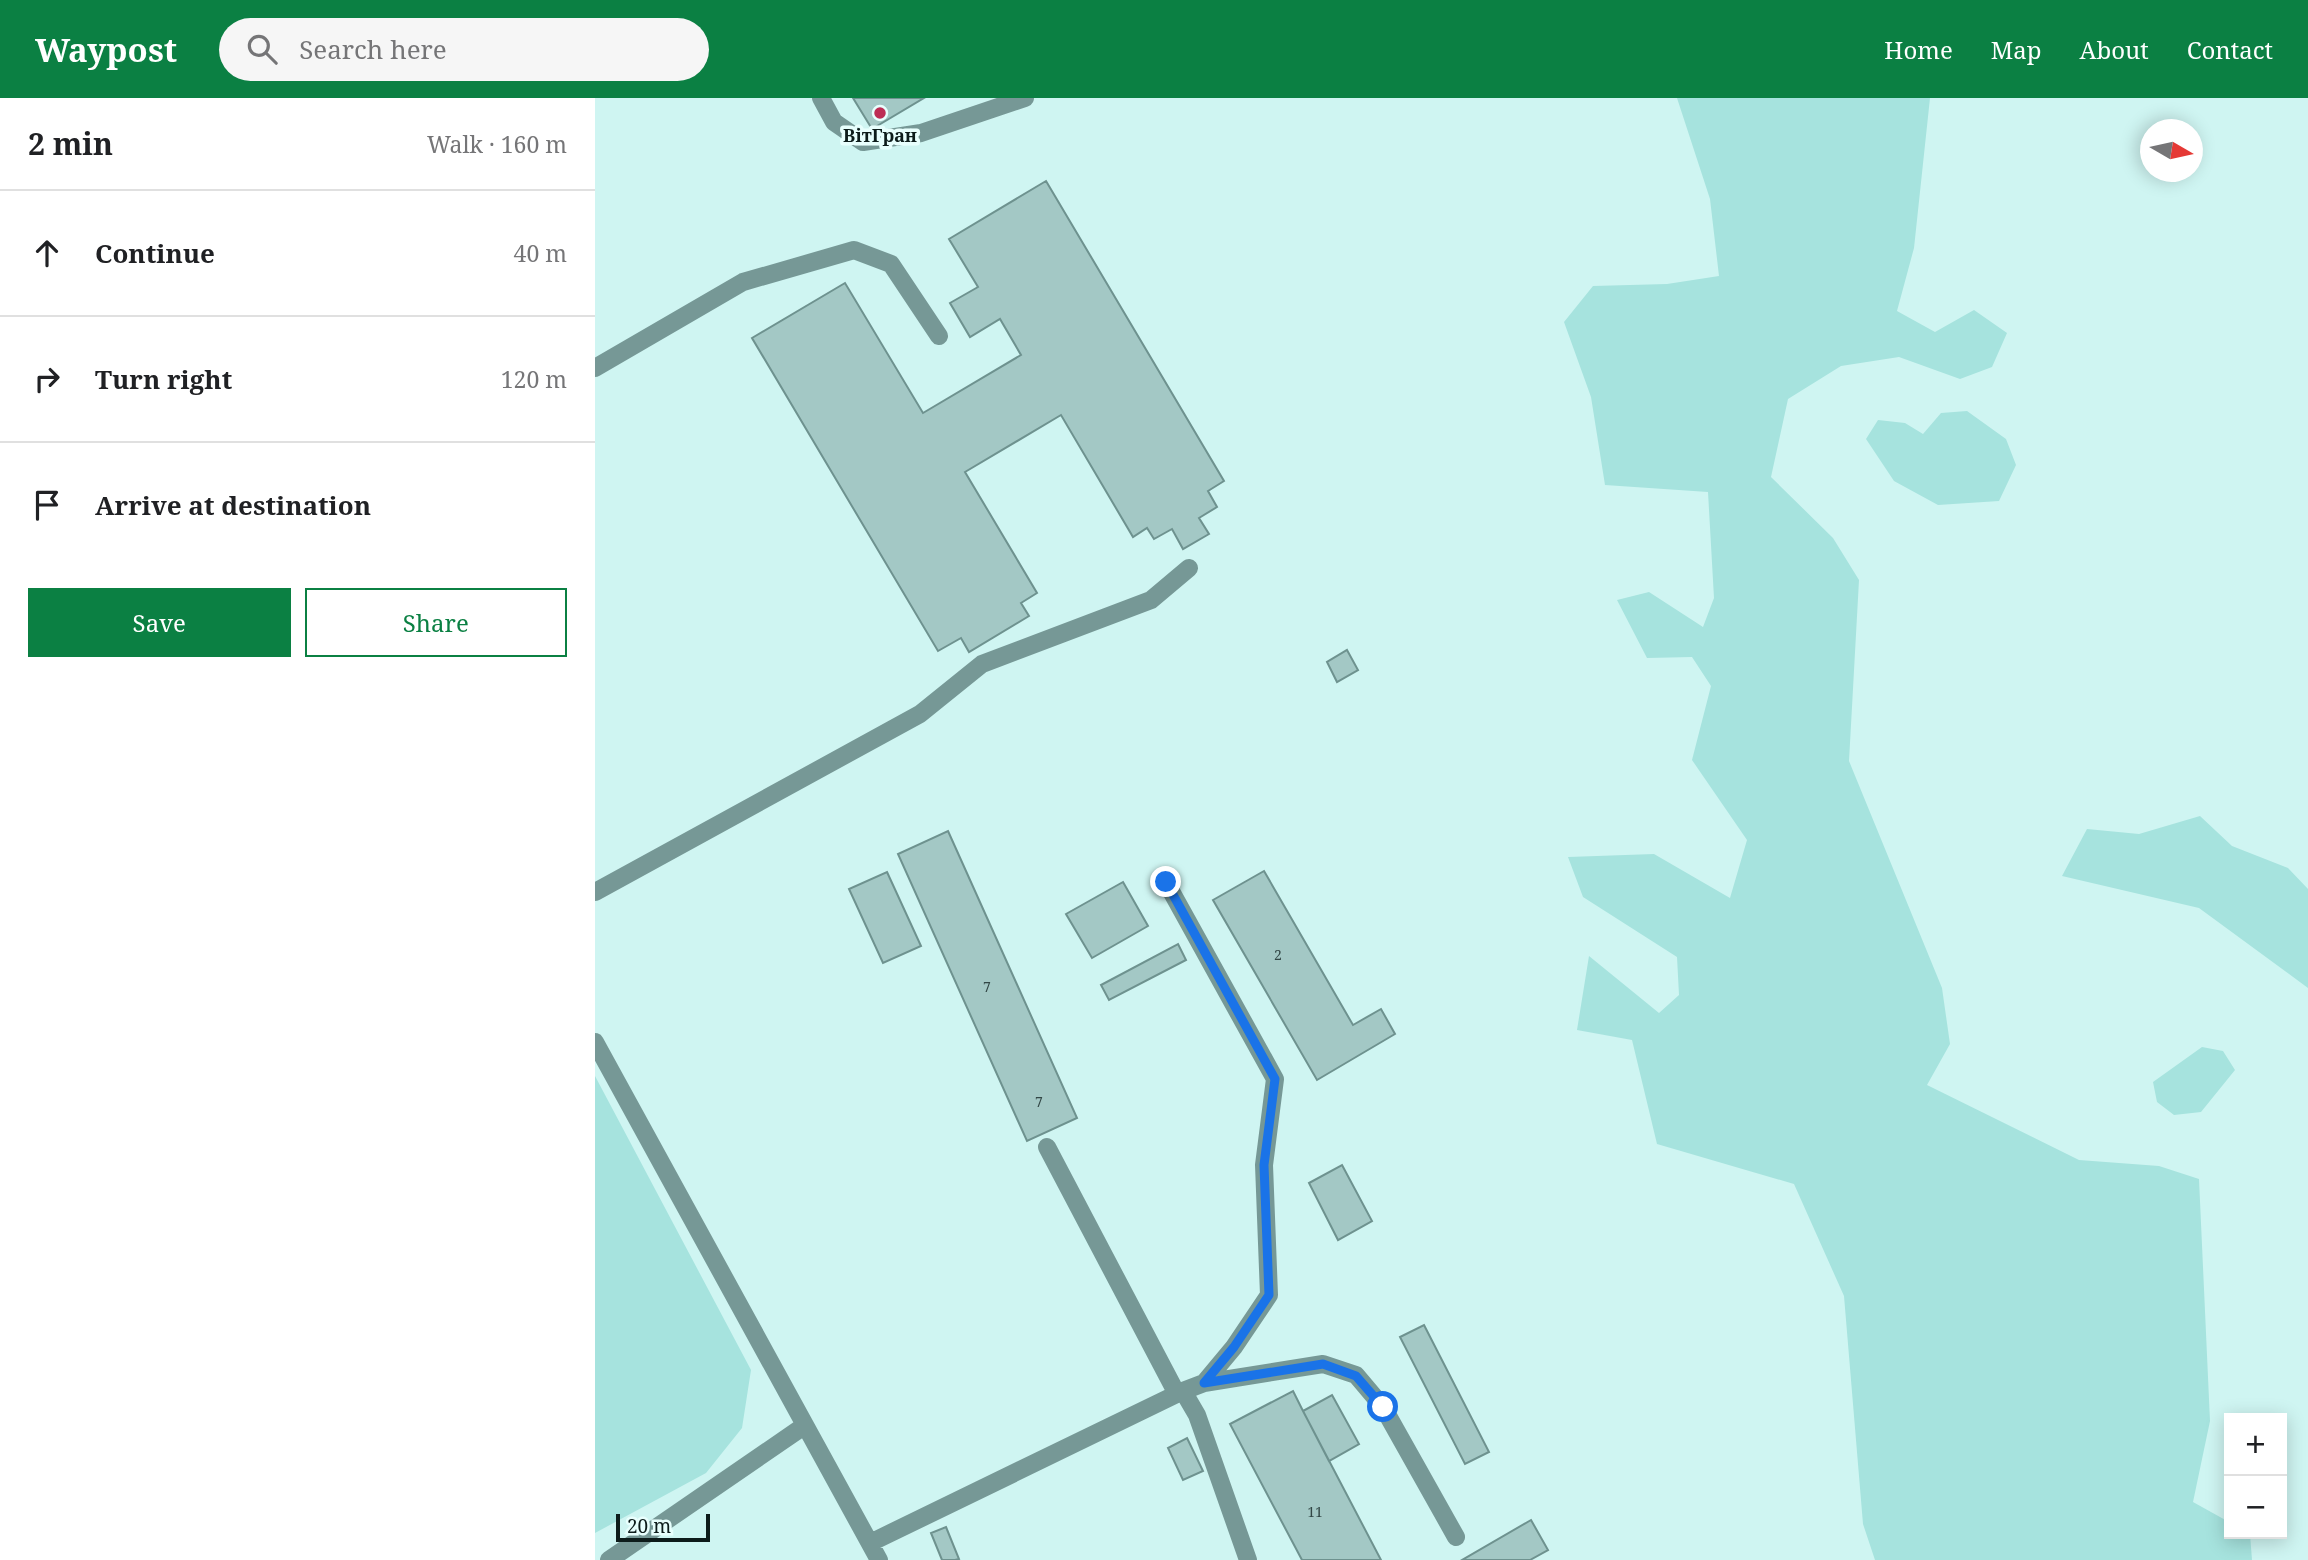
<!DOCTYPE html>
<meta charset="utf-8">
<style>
:root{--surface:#fff;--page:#f6f6f6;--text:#202124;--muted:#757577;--line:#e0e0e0;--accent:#0b8043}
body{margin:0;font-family:"Noto Serif",serif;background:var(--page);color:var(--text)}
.controls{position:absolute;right:21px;bottom:21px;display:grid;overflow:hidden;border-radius:0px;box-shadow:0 4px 18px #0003}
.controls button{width:63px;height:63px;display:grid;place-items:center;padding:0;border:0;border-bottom:2px solid var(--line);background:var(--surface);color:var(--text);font:35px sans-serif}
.compass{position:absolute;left:1545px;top:21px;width:63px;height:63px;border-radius:50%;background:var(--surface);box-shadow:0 4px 18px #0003;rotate:99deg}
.scale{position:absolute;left:21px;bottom:18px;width:94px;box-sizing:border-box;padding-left:7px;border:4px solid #0d1c1b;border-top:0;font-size:19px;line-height:24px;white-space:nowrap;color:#0d1c1b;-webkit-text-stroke:5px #e8fffd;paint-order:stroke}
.stop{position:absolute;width:21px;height:21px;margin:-16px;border:5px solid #1a73e8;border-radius:50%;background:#fff}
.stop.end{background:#1a73e8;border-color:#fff;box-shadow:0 2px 7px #0008}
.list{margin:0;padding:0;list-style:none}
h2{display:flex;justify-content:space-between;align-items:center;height:91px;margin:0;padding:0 28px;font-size:30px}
h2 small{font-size:23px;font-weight:400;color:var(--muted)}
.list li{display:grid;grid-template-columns:46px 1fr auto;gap:21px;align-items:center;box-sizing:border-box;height:126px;padding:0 28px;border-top:2px solid var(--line)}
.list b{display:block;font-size:26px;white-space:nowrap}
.list em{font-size:23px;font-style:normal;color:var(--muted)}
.actions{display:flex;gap:14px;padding:21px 28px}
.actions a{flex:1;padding:16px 0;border:2px solid var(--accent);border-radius:0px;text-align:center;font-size:24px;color:var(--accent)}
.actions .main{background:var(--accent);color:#fff}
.icon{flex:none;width:38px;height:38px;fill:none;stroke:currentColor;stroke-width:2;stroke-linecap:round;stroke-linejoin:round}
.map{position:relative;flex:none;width:1713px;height:1462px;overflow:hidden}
header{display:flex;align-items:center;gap:42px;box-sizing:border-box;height:98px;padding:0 35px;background:var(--accent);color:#fff}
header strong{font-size:33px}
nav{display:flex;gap:38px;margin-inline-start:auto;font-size:24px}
.search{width:490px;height:63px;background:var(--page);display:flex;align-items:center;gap:18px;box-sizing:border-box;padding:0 24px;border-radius:38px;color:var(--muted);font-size:26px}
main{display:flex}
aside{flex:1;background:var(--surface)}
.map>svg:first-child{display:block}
.green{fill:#a6e3de}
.building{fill:#a3c8c5;stroke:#6e928f;stroke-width:2}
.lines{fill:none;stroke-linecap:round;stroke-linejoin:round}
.minor{stroke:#769896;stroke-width:18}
.route{stroke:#1a73e8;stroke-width:9}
.poi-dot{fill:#bd2d54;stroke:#e8fffd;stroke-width:2.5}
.labels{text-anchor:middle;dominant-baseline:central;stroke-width:7;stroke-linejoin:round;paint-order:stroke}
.number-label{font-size:14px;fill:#324746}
.poi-label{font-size:18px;font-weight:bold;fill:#0d1c1b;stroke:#e8fffd}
</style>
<header>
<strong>Waypost</strong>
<div class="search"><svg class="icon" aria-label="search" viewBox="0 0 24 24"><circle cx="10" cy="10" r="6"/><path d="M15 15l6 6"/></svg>Search here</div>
<nav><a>Home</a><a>Map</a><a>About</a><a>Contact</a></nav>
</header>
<main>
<aside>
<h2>2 min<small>Walk · 160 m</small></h2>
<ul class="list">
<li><svg class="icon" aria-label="ahead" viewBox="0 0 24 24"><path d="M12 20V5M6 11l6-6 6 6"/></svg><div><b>Continue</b></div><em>40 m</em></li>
<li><svg class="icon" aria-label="right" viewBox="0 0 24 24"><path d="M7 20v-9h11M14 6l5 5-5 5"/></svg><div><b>Turn right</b></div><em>120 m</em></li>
<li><svg class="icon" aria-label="arrive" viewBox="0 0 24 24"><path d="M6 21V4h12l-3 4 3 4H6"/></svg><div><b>Arrive at destination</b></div></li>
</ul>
<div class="actions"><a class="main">Save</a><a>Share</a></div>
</aside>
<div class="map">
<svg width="1713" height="1462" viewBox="0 0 1713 1462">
<rect width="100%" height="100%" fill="#cff5f2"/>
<path class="green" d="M1082,0H1335L1319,150L1302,213L1340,234L1379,212L1412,235L1397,269L1365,281L1304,259L1246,268L1193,301L1176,379L1238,440L1264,482L1254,663L1347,890L1355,946L1332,987L1484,1062L1564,1068L1604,1081L1615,1323L1598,1404L1634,1424V1436H1655L1657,1462H1280L1268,1426L1249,1198L1199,1086L1062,1046L1037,942L982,932L994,858L1064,915L1084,897L1082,859L988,799L973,759L1059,756L1135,800L1152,742L1097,662L1116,588L1097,559L1052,560L1022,502L1054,494L1108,529L1119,500L1113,394L1010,387L996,299L969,224L998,188L1072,186L1124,178L1115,101Z
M1372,313L1411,341L1421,367L1404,403L1343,407L1299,383L1271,341L1283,322L1310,325L1328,336L1346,315Z
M1605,718L1637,748L1693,770L1713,791V890L1604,810L1467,778L1492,731L1544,736Z
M1607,949L1628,953L1640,972L1606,1014L1579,1017L1562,1004L1558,984Z
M0,978L156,1272L147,1330L111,1375L0,1435Z"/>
<path class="building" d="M258,0H329L277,31Z
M451,83L629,383L613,393L622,409L604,420L614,436L588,451L577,431L559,441L552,430L538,439L466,317L370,374L442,495L426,505L434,518L374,554L366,540L343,553L157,240L250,185L328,315L426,257L405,221L375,239L355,205L383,189L354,141Z
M752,552L763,572L742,584L732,564Z
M353,733L482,1020L432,1043L303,756Z
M669,773L758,927L786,911L800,936L722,982L618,802Z
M292,774L326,848L288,865L254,791Z
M528,784L553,828L497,860L471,816Z
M583,846L591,862L514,902L506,887Z
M747,1067L777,1123L743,1142L714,1085Z
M829,1227L894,1354L870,1366L805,1239Z
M698,1293L708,1313L786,1462H707L635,1326Z
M737,1297L764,1346L734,1363L708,1313Z
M592,1340L608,1373L588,1382L573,1350Z
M936,1422L953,1452L935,1462H867Z
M351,1429L364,1461L360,1462H347L336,1435Z"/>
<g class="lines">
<path class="minor" d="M226,0L239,24L268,44L326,35L430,0
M0,270L148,184L259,152L296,166L344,238
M0,794L325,616L387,566L556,502L594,470
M0,944L284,1462
M452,1049L582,1296
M609,1285L728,1266L761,1277L788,1309L861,1439
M588,1293L602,1317L653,1462
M275,1445L588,1293L609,1285L639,1249L674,1197L669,1067L680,981L571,784
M14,1462L209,1328"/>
</g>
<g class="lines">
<path class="route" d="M571,784L680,981L669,1067L674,1197L639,1249L609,1285L728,1266L761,1278L788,1309"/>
</g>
<circle class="poi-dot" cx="285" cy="15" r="7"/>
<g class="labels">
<g class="number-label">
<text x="683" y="856">2</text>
<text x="392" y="888">7</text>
<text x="444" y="1003">7</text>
<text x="720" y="1413">11</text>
</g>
<g class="poi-label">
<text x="285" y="37">ВітГран</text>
</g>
</g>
</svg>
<div class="controls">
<button>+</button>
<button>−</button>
</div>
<svg class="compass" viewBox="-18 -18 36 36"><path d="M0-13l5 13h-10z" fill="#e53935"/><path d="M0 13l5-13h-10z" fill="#757577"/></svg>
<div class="scale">20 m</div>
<div class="stop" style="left:788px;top:1309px"></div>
<div class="stop end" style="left:571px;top:784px"></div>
</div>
</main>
